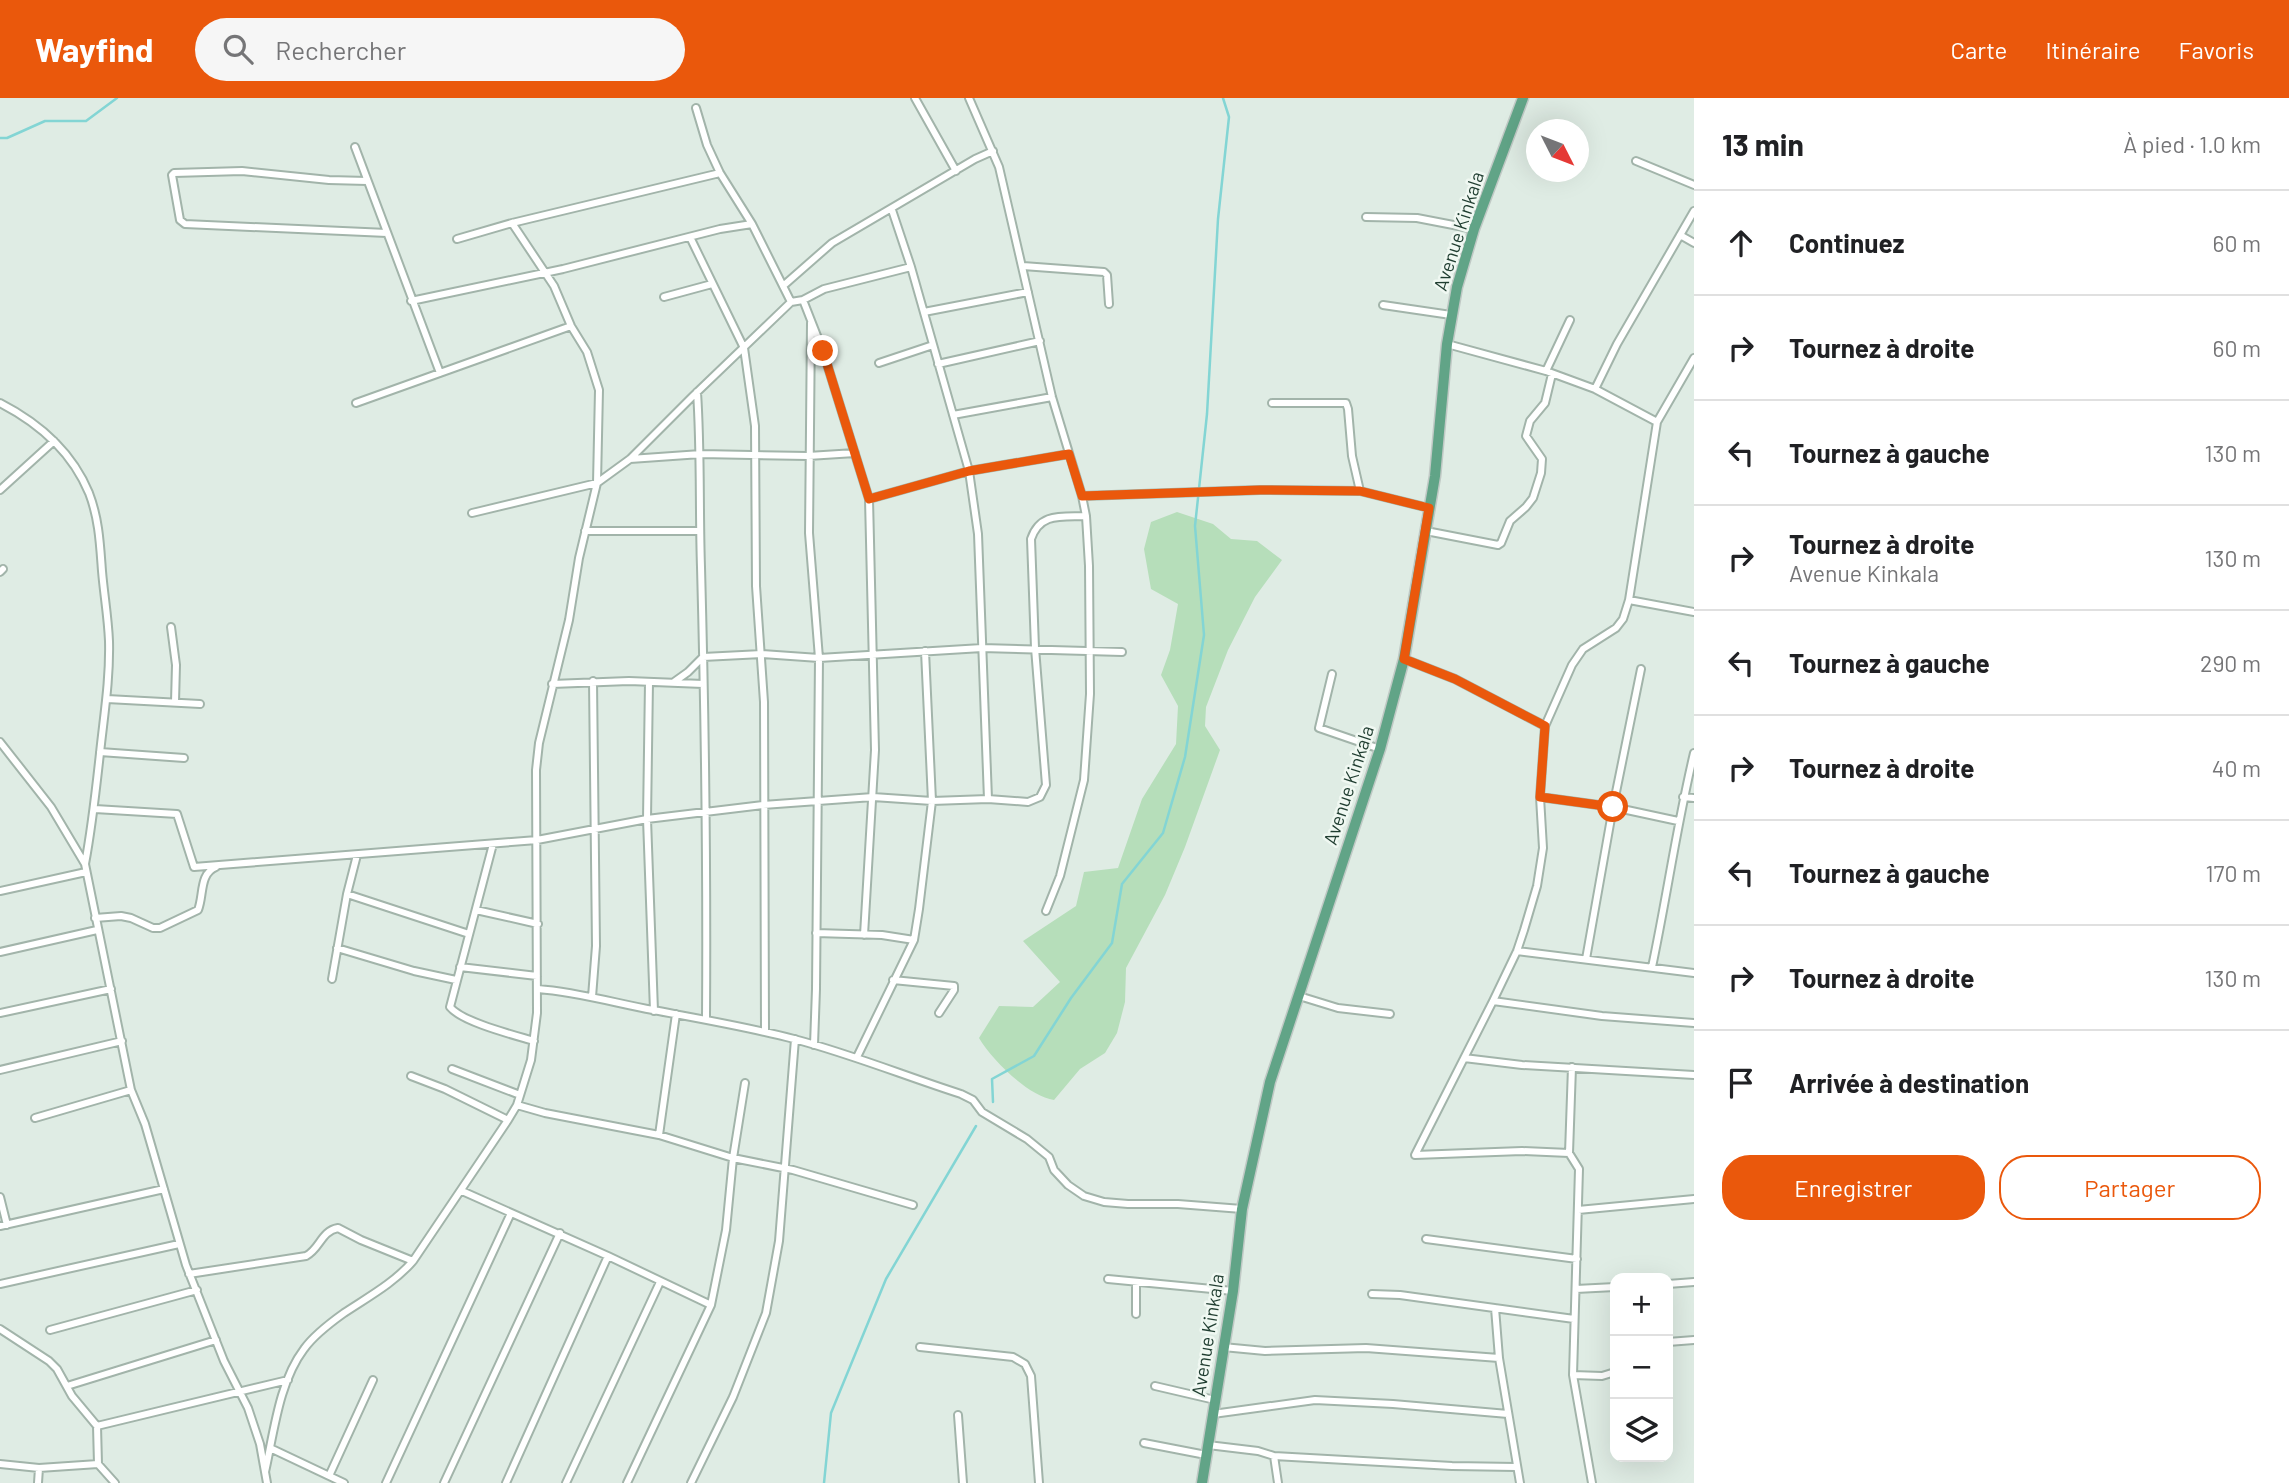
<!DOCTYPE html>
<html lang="fr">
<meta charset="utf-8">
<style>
:root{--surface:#fff;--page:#f6f6f6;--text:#202124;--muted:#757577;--line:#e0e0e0;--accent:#ea580c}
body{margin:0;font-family:Barlow,sans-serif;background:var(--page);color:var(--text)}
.controls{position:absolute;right:21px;bottom:21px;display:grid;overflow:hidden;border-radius:14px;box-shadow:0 7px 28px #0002}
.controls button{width:63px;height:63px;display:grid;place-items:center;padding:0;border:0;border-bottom:2px solid var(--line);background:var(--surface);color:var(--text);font:35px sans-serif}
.compass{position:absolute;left:1526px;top:21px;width:63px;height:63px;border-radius:50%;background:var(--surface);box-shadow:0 7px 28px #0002;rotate:132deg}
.stop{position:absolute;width:21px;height:21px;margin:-16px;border:5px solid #ea580c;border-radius:50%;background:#fff}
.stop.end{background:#ea580c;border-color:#fff;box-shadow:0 2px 7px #0008}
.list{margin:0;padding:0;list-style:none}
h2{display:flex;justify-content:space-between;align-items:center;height:91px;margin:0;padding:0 28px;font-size:30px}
h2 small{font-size:23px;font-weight:400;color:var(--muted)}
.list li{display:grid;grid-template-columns:46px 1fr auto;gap:21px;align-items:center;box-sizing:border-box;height:105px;padding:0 28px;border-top:2px solid var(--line)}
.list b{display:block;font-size:26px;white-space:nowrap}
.list p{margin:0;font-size:23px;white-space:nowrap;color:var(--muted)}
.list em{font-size:23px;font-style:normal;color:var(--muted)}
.actions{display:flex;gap:14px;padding:21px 28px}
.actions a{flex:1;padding:16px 0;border:2px solid var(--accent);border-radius:28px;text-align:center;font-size:24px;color:var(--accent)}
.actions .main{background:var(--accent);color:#fff}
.icon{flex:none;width:38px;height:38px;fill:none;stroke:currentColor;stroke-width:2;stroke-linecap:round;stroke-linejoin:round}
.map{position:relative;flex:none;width:1694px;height:1385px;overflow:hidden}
header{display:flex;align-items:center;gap:42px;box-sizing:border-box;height:98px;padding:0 35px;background:var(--accent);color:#fff}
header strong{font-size:33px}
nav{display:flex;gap:38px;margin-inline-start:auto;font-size:24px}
.search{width:490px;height:63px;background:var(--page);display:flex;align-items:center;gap:18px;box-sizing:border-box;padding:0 24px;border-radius:38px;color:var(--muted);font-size:26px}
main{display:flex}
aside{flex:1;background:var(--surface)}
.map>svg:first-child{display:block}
.green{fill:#b6deba}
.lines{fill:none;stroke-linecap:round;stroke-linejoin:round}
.stream{stroke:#83d5d4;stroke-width:2.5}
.minor-casing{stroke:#a2b4aa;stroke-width:10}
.primary-casing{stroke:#c0c9c5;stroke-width:13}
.minor{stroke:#fff;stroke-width:6}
.primary{stroke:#61a487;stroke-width:10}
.route{stroke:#ea580c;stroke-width:9}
.labels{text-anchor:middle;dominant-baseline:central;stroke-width:5;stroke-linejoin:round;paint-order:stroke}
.street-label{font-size:19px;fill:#1f3d30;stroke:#f0f8f2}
</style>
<header>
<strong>Wayfind</strong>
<div class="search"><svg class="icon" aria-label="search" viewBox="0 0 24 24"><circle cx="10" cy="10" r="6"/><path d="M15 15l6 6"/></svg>Rechercher</div>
<nav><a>Carte</a><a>Itinéraire</a><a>Favoris</a></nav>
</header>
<main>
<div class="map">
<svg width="1694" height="1385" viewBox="0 0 1694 1385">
<rect width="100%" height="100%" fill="#dfece4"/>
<path class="green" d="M1177,414L1213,426L1231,441L1257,443L1282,462L1255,499L1228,552L1206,609L1205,628L1220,652L1185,749L1165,797L1126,870L1125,904L1117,935L1105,955L1080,971L1054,1002C1028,998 992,962 979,940L999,908L1033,909L1060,884L1023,843L1076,808L1084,774L1118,770L1142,701L1176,646L1178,608L1161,577L1170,552L1178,506L1151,491L1144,451L1151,424Z"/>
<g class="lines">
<path class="stream" d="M0,40H7L45,23H86L117,0
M993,1004L992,981L1034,958L1071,900L1112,845L1122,786L1163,735L1185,659L1204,537L1195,428L1207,316L1218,121L1229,19L1223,0
M824,1385L831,1315L886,1181L976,1028"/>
<defs>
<path id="minor" d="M915,0L956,73
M969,0L999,69L1052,299L1082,398L1086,418L1089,468L1090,596L1084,682L1060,778L1046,813
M696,10L707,47L720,75L752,126L791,204
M355,49L440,275
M1636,63L1694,87
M367,83L329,82L242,73L174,75L172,77L180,122L185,126L387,135
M892,112L911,169L969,373L978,436L988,701
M1366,119L1417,120L1474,131
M1680,137L1694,145
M690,139L744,250L755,328L756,488L764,604L765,934
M457,141L512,125L720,75
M1023,168L1104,174L1107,177L1109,206
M783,188L832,145L975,61L993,53
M664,199L712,186
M803,202L823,253L869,401L875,652L864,837
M411,203L563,171L720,131L752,126
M1383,207L1451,217
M924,214L1028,194
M811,225L809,435L819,560L816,891L814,947
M1447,246L1546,273L1595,291L1657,324
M879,265L933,247
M938,266L1040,243
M1546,273L1570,222
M1595,291L1617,246L1694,113
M697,294C701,352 699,410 701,469C705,619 707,770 706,921
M0,305C39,325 72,354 89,395C99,421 100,446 102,473C104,497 108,519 109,543C110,581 104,617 100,655C96,692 92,729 85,766
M356,305L571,228
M1272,305H1346L1348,311L1352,358L1360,393
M953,317L1052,299
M630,361L701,356L808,358L855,355
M0,392L54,343
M1082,398L1260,392L1360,393L1429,410
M869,401L969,373L1069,356
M472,415L597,385L630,361L692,299L791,204L803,202L824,191L911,169
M585,433H700
M1426,433L1498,447L1501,445L1510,423L1526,409L1533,400L1541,375L1542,361L1526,338L1530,323L1545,305L1552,276
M0,474L3,471
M1629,502L1694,514
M171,529L176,567L175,604
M1404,561L1455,581L1545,628
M1332,576L1319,630L1380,651
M649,584L647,721L654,913
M674,584L688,574L703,559L762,556L819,560L982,550L1122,554
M552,586L629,583L703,586
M107,601L200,606
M0,644L51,709L85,766L131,992L145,1026L186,1167L224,1263L248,1310L260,1346L267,1385
M100,654L184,660
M1540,699L1613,709L1678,723
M1683,699L1694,700
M95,711L177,716L194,769L537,742L647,721L763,707L873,699L932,703L988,701L1028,704L1040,699L1046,687L1035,550L1031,441C1040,414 1062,419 1086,418
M493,746L450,909C462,924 514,937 534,943
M0,793L86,774
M347,796L469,836
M476,812L538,826
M95,820L121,818L131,820L153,830H160L198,812C204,797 199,776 216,769
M816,835L882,837L914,842
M337,850L414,873L456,882
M1517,853L1694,875
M0,854L97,832
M1586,861L1613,709L1641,571
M460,869L537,878
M1652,869C1667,798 1677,726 1694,655
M332,881L347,796L357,757
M893,882L954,888V892L939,915
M538,891C577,894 615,905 653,912C701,921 748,929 794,941C851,956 905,978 961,996L973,1002L982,1014L1027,1041L1049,1059L1054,1072L1068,1087L1084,1098L1104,1104L1128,1106H1178L1242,1111
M1299,898L1338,910L1390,916
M592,899L596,848L593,583
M1493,903L1602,918L1694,925
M0,915L111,891
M857,959L914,842L919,811L932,703L925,553
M1464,960L1522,967L1694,977
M1572,969L1569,1055L1579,1071L1573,1277L1592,1385
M452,971L520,997
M0,972L122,943
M411,978L445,991L508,1022
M517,1007L545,1015L659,1037L733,1060L793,1072L913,1107
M35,1020L131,992
M659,1037L676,916
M1569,1055L1522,1053L1415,1057L1493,903L1517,853L1524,832L1537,788L1543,750L1540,699L1545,628L1572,567L1583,551L1616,530L1623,521L1629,502L1657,324L1694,260
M462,1093L608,1158L711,1207
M0,1099L7,1127
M1578,1112L1694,1101
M0,1128L164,1091
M1426,1141L1577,1161
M189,1176L306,1158C320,1151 321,1133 338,1130L361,1142L413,1163
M1108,1181L1233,1193
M0,1186L179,1146
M1668,1186L1694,1184
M1576,1191L1615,1189
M1372,1196L1400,1197L1574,1221
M1136,1216V1184
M0,1231L49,1263L57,1271L72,1298L97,1328L98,1366L115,1385
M50,1232L197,1192
M1668,1244L1694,1242
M920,1249L1013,1259L1025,1266L1031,1278L1039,1385
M1223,1249L1265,1253L1366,1250L1499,1260L1495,1210
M1499,1260L1520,1385
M1573,1277L1602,1278L1615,1274
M67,1288L216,1242
M1155,1288L1215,1302
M1213,1316L1315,1302L1393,1306L1508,1316
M958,1317L963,1385
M97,1328L288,1282
M1144,1345L1206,1357
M1208,1347L1258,1353L1274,1358L1278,1385
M270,1350L344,1385
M1274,1358L1452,1368L1516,1369
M0,1366L39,1370L98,1366
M265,1374C274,1334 279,1284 304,1251C314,1237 330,1225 344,1215C368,1199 394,1185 413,1163L508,1022L517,1007L531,962L537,915L536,672L539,645L569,522L579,460L597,385L599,292L587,254L571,228L554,188L512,125
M329,1378L373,1282
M38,1385L39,1370
M386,1385L511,1115
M444,1385L560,1135
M506,1385L608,1158
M566,1385L660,1184
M627,1385L711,1207L726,1132L733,1060L745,985
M691,1385L733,1299L766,1215L779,1143L795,941"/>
<path id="primary" d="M1202,1385L1233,1193L1242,1111L1270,984L1380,651L1404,561L1435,378L1447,246L1457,189L1474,131L1523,0"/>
</defs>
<use href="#minor" class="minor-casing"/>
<use href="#primary" class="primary-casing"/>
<use href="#minor" class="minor"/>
<use href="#primary" class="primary"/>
</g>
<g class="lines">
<path class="route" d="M823,253L869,401L969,373L1069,356L1082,398L1260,392L1360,393L1429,410L1404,561L1455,581L1545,628L1540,699L1613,709"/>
</g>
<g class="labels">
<g class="street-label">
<text transform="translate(1458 133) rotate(-72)">Avenue Kinkala</text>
<text transform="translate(1348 687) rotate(-72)">Avenue Kinkala</text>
<text transform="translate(1207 1237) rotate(-81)">Avenue Kinkala</text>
</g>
</g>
</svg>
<div class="controls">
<button>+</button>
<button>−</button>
<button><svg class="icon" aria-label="layers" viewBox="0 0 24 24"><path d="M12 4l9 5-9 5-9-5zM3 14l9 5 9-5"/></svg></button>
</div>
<svg class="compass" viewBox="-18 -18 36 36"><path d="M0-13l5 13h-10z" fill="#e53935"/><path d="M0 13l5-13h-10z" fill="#757577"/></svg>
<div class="stop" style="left:1613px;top:709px"></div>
<div class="stop end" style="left:823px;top:253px"></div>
</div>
<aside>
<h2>13 min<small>À pied · 1.0 km</small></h2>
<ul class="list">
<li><svg class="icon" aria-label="ahead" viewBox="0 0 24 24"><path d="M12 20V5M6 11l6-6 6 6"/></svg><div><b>Continuez</b></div><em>60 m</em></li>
<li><svg class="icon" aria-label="right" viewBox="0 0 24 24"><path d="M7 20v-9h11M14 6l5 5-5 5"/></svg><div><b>Tournez à droite</b></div><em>60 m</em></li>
<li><svg class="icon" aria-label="left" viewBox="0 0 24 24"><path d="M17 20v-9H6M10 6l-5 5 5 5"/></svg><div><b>Tournez à gauche</b></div><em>130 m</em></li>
<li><svg class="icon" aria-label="right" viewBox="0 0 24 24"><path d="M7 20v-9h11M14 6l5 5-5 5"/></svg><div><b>Tournez à droite</b><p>Avenue Kinkala</p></div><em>130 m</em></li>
<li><svg class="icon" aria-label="left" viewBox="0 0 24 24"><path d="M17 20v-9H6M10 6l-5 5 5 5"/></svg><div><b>Tournez à gauche</b></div><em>290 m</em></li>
<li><svg class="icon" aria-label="right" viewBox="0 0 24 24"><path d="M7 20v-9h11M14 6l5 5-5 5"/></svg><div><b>Tournez à droite</b></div><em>40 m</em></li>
<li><svg class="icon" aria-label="left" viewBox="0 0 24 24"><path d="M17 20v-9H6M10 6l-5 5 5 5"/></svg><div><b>Tournez à gauche</b></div><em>170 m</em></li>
<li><svg class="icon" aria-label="right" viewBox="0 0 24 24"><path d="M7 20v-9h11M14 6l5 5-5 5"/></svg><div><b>Tournez à droite</b></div><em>130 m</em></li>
<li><svg class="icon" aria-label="arrive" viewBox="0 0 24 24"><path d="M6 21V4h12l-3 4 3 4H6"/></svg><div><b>Arrivée à destination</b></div></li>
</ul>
<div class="actions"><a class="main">Enregistrer</a><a>Partager</a></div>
</aside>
</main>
